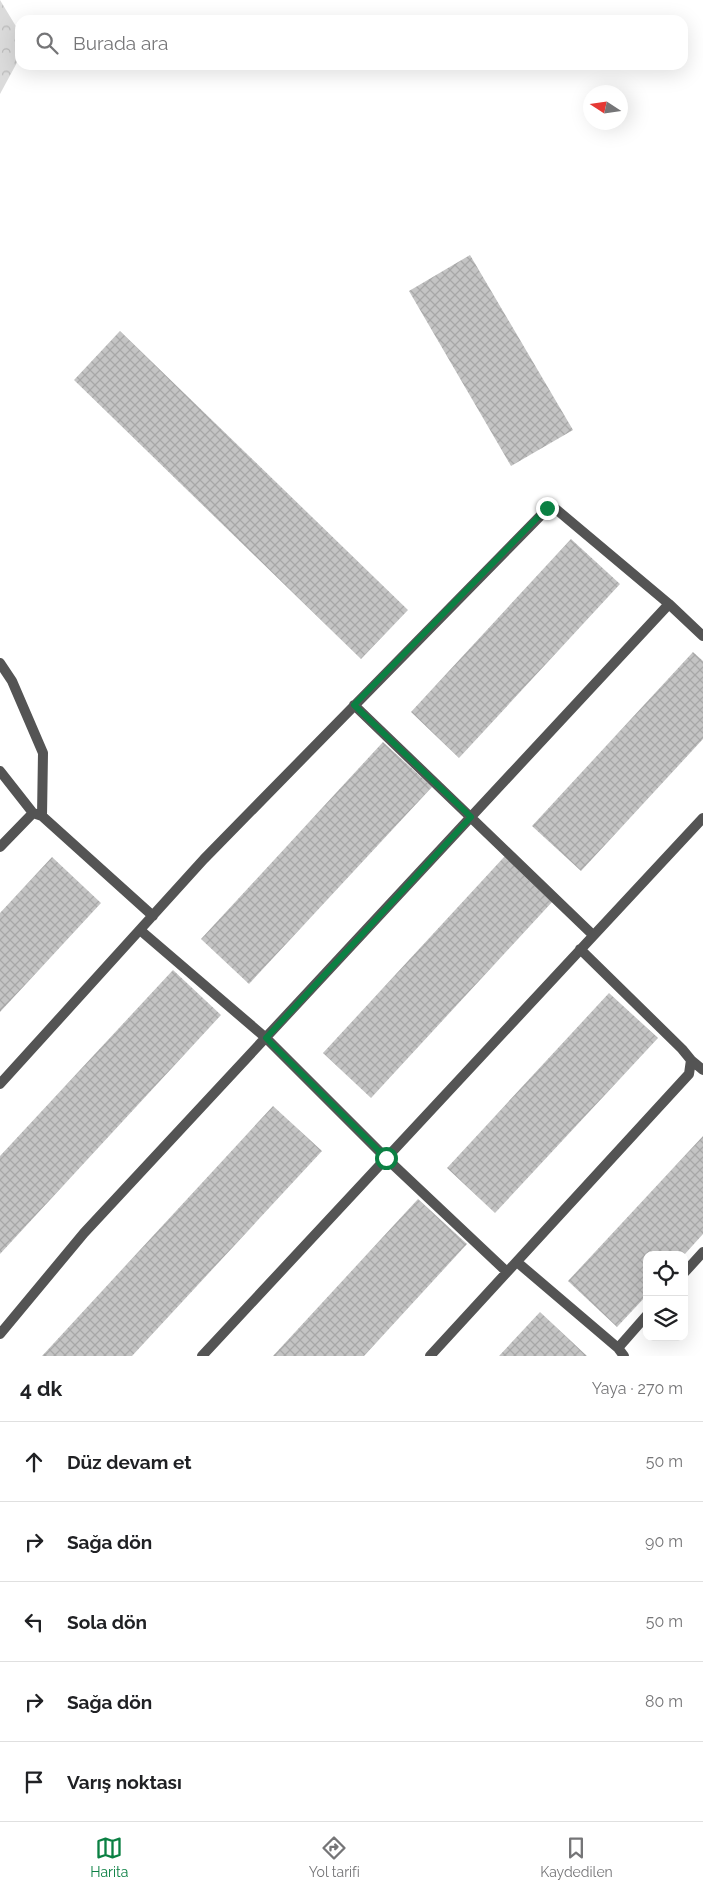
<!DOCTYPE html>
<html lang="tr">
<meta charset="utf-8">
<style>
:root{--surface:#fff;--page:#f6f6f6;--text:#202124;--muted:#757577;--line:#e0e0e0;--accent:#0b8043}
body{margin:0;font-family:Raleway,sans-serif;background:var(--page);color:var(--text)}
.controls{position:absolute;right:15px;bottom:15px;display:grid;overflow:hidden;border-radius:10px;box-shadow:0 5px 20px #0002}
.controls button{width:45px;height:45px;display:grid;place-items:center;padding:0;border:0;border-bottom:1px solid var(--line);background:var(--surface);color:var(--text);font:25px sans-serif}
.compass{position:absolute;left:583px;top:85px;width:45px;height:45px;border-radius:50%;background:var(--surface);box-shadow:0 5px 20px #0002;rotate:282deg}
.stop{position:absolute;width:15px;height:15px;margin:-11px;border:4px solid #0b8043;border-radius:50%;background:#fff}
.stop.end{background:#0b8043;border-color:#fff;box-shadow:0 1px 5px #0008}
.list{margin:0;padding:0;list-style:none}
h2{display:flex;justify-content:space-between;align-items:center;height:65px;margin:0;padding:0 20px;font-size:21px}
h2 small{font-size:16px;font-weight:400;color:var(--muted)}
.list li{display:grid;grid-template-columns:32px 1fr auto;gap:15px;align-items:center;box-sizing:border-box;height:80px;padding:0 20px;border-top:1px solid var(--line)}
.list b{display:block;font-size:19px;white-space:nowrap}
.list em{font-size:16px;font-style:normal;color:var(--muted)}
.icon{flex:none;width:28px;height:28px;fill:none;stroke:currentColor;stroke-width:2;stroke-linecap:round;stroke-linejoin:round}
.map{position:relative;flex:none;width:703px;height:1356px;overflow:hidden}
.search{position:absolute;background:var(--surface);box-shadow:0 5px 20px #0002;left:15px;right:15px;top:15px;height:55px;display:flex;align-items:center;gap:12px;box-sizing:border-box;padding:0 18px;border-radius:15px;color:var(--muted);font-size:19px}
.sheet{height:465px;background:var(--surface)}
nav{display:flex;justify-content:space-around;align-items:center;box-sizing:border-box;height:70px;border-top:1px solid var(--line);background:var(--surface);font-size:14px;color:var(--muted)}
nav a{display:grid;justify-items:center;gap:2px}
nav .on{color:var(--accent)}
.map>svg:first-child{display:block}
.forest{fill:url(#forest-crowns)}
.building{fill:url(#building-cross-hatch)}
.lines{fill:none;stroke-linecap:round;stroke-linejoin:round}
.street{stroke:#545454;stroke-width:10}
.route{stroke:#0b8043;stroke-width:6}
</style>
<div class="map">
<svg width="703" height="1356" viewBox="0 0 703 1356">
<defs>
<pattern id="forest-crowns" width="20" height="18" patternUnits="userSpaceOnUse" patternTransform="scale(1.25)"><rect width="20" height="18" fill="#dbdbdb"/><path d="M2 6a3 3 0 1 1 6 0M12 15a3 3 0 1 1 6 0" fill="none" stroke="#bababa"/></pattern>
<pattern id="building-cross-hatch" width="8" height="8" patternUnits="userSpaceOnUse" patternTransform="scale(1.25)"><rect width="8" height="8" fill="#c4c4c4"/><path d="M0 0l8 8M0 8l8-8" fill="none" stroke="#a7a7a7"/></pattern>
</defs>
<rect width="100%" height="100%" fill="#fff"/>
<path class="forest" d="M0,0L20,33V57L0,94Z"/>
<path class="building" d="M470,255L573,430L511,466L409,291Z
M120,331L408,610L361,659L74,380Z
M571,539L620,584L459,758L411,712Z
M693,652L703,661V739L581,871L532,826Z
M383,742L432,787L249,984L201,939Z
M505,856L553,901L371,1098L323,1053Z
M52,857L101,903L0,1012V913Z
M173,970L221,1015L0,1254V1156Z
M609,993L658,1038L495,1213L447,1168Z
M273,1106L322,1151L132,1356H42Z
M703,1136V1234L684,1255H647V1295L617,1327L568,1281Z
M418,1199L467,1244L364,1356H273Z
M540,1312L587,1356H499Z"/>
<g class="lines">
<path class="street" d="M0,663L12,681L43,753L42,816
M354,705L593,935
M0,771L33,813
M0,847L33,813L42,816L153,916
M140,930L266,1038L386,1158L507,1272
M691,1060L703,1070
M0,1084L204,859L551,505L669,604L703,636
M517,1262L618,1348L624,1356
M684,1273L703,1252
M0,1334L84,1233L669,604
M618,1348L647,1315
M202,1356L703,818
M430,1356L689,1074L691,1060L682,1049L580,949"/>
</g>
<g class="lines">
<path class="route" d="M386,1158L266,1038L471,817L354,705L547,508"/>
</g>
</svg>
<div class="controls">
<button><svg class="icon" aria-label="locate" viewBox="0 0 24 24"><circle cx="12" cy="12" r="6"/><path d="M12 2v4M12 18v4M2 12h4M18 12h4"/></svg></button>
<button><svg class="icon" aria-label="layers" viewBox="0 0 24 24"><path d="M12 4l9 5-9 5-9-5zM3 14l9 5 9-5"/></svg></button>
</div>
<svg class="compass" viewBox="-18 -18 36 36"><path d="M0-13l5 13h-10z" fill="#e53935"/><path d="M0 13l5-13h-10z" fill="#757577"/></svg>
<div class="stop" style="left:386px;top:1158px"></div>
<div class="stop end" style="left:547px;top:508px"></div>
<div class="search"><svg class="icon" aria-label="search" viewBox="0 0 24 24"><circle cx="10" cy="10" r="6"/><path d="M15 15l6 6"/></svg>Burada ara</div>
</div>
<section class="sheet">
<h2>4 dk<small>Yaya · 270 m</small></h2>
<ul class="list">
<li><svg class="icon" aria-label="ahead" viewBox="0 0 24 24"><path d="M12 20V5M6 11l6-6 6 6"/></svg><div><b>Düz devam et</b></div><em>50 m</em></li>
<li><svg class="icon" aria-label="right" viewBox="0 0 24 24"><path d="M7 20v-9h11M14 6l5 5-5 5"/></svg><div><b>Sağa dön</b></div><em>90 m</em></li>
<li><svg class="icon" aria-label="left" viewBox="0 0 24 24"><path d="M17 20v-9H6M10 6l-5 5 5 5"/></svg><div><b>Sola dön</b></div><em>50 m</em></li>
<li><svg class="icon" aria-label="right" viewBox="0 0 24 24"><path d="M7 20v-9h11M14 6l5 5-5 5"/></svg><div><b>Sağa dön</b></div><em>80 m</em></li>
<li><svg class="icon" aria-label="arrive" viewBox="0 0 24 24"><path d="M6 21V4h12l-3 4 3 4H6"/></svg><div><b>Varış noktası</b></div></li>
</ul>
</section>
<nav>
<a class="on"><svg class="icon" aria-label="map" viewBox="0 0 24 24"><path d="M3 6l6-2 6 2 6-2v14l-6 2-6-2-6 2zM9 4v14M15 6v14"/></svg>Harita</a>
<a><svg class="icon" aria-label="directions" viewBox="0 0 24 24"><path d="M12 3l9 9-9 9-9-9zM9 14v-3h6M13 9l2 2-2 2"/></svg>Yol tarifi</a>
<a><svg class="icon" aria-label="saved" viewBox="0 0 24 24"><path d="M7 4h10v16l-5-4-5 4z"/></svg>Kaydedilen</a>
</nav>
